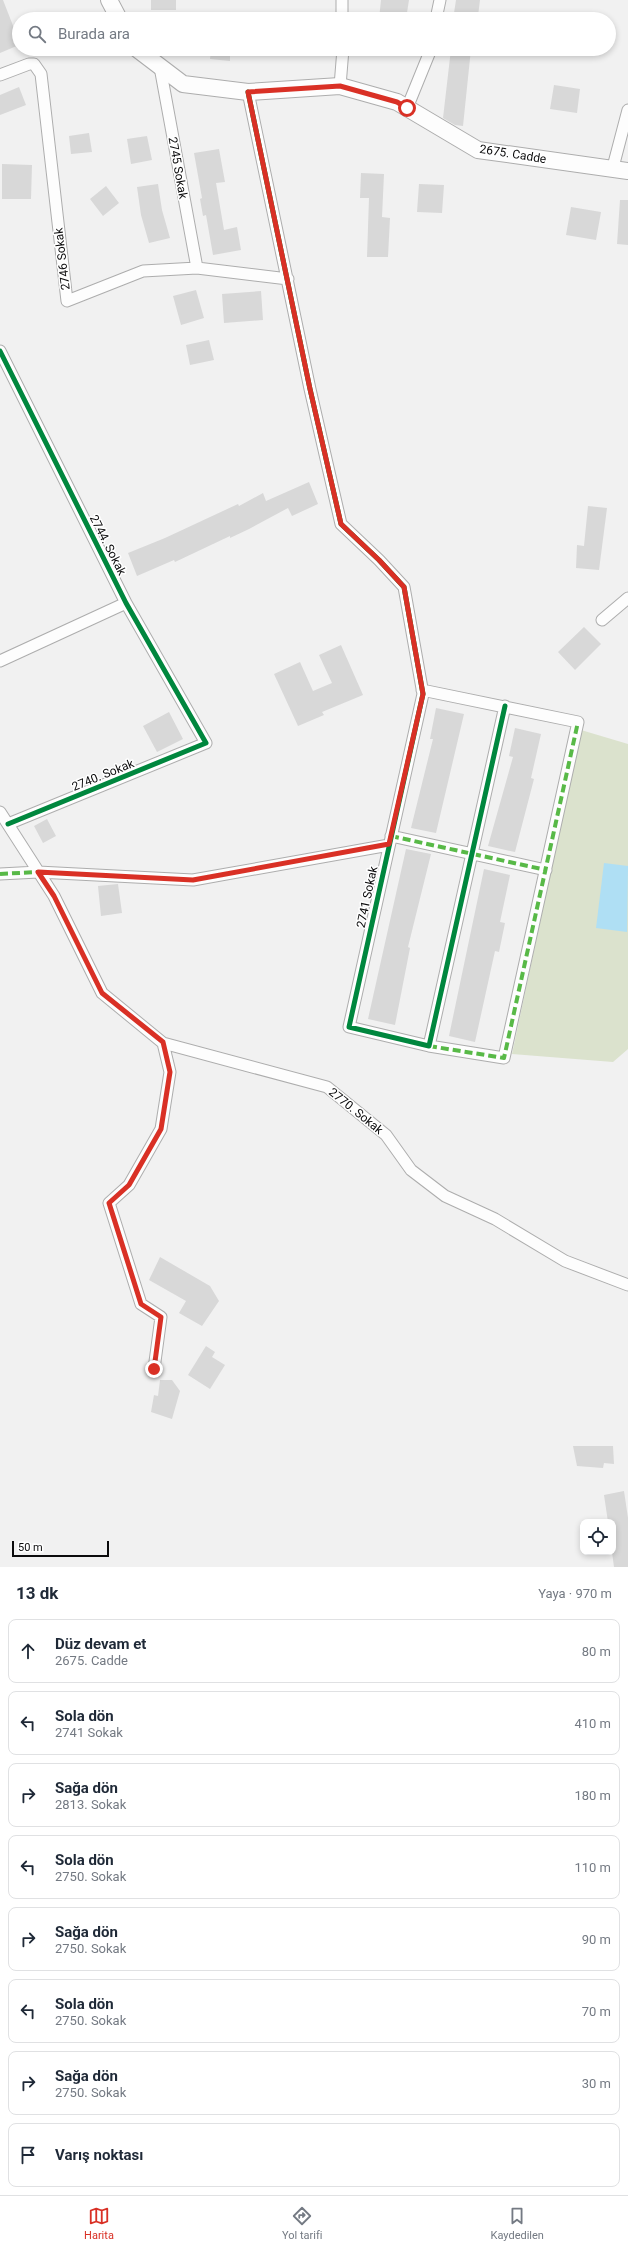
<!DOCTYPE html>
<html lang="tr">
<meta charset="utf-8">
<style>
:root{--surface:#fff;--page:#f2f2f3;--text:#1f2937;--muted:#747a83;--line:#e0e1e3;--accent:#d93025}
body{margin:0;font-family:Roboto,sans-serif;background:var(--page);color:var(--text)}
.controls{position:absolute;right:12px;bottom:12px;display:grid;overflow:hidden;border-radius:8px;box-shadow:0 2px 6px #0003}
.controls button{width:36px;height:36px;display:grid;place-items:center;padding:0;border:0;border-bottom:1px solid var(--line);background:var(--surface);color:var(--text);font:20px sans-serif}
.scale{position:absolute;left:12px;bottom:10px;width:97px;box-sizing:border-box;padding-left:4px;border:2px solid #0b0b0c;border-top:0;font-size:11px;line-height:14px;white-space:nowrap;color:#0b0b0c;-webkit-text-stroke:3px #fff;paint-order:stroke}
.stop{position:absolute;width:12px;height:12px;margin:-9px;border:3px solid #d93025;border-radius:50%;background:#fff}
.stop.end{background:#d93025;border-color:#fff;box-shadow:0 1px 4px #0008}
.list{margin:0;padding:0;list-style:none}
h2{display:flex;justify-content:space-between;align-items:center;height:52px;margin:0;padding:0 16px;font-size:17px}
h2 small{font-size:13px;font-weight:400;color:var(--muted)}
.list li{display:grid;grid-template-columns:26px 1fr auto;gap:12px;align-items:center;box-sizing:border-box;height:64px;margin:0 8px 8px;padding:0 8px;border:1px solid var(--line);border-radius:8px}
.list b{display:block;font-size:15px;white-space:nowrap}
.list p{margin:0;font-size:13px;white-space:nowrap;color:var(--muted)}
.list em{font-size:13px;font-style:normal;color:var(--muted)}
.icon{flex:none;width:22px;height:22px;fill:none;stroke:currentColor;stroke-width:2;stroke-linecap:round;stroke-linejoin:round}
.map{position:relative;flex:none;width:628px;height:1567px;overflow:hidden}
.search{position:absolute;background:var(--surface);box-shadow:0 2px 6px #0003;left:12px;right:12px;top:12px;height:44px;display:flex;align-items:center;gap:10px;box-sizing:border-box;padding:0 14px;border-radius:22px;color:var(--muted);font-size:15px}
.sheet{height:628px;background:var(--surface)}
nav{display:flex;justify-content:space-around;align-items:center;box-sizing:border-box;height:56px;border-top:1px solid var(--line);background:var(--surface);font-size:11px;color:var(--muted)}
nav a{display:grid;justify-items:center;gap:2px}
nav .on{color:var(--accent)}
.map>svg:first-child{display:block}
.green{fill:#dbe2cd}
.water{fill:#afdff4}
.building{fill:#d8d8d8}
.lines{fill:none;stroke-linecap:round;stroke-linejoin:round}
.street-casing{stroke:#adadad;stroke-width:13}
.secondary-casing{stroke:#adadad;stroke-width:18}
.street{stroke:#fdfdfd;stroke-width:11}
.secondary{stroke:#fdfdfd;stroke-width:16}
.quiet{stroke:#58b947;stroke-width:4;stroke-dasharray:8 4;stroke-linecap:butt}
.cycleway-casing{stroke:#fff;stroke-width:8}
.cycleway{stroke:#00873e;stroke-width:5}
.route{stroke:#d93025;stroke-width:5}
.labels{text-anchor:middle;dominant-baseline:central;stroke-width:3;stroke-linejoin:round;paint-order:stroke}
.street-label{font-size:12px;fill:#0b0b0c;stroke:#fff}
</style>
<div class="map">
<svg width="628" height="1567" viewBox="0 0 628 1567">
<rect width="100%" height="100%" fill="#f1f1f1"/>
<path class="green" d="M581,730L628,744V1049L613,1062L512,1054Z"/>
<path class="water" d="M604,863L628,866L627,932L596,928Z"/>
<path class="building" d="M0,0H3L19,41V45L0,53Z
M151,0H176V10H151Z
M381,0H409L406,19H379Z
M456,0H480L478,16L454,13Z
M211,49H230V61L210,59Z
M451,49H471L463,126L455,125L443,118Z
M554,85L580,89L577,113L550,109Z
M19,87L26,105L0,115V95Z
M89,133L92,152L71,154L69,136Z
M147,136L152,160L131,164L127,139Z
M219,149L225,182L216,183L224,230L237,227L241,250L213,255L206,215L203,216L200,199L202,198L194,153Z
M2,164L32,165L31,199H2Z
M361,173L384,174L382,217L390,218L388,257H367L369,198H360Z
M158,184L162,210L170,238L149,243L141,215L137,187Z
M419,184L444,185L442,213L417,212Z
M106,186L119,203L103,216L90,199Z
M620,200H628V245L617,244Z
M571,207L601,212L596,240L566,235Z
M196,290L204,318L181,325L173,296Z
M261,291L263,320L224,323L222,294Z
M209,340L214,360L190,365L186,345Z
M309,482L318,504L292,516L288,508L249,529L230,538V536L175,562L174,560L137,576L128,553L165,538L238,504L239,506L263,493L266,501Z
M588,506L607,508L599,570L576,568L577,545L584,546Z
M584,627L601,644L575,670L558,652Z
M341,645L363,695L322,712L324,715L298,726L274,674L300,662L313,691L332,683L319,655Z
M436,708L464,714L436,833L411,828L433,739H430Z
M169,712L183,739L157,752L143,726Z
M515,728L541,734L531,778L534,779L515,852L488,846L513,757L509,756Z
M47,819L56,836L43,843L34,826Z
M406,849L431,854L408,947L410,948L395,1025L368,1019Z
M484,869L510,875L500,922L505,923L499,952L495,951L475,1042L449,1036Z
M118,884L122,913L101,916L98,886Z
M160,1257L210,1286L219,1301L202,1326L179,1313L186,1301L149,1280Z
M206,1346L215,1352L212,1357L225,1365L210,1389L188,1375Z
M160,1380H172L180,1391L172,1419L151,1412L154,1395L158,1396Z
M573,1446H613L614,1464L604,1463L603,1468L577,1466Z
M624,1491L628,1518V1567H614L612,1552L613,1522H608L604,1495Z"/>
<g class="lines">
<defs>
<path id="street" d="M342,0V19
M436,19L440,0
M160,67L197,268
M0,75L29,64H34L41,74L67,301L143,271L197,268L288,279
M340,86L343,49
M248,92L310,389L341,524L379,560L404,587L423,694L349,1027L429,1046L505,706
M407,108L431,49
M613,167L628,110
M0,351L126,603L206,743L8,824
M602,620L628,598
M0,661L126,603
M422,690L578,722L504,1058L429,1046
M0,812L54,896L102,993L163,1043L170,1072L161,1129L129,1185L109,1203L141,1304L161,1317L154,1369
M391,836L546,870
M0,874L38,872L193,880L389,845
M163,1043L327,1087L386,1135L411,1170L445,1196L495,1219L565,1261L628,1285"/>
<path id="secondary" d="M109,0L119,19
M137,49L183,84L248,92L340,86L397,102L478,150L628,171"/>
</defs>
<use href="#street" class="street-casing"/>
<use href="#secondary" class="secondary-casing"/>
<use href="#street" class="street"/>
<use href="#secondary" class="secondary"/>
<path class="quiet" d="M391,836L546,870
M0,874L38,872
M429,1046L504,1058L578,722"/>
<defs>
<path id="cycleway" d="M248,92L310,389L341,524L379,560L404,587L423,694L349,1027L429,1046L505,706
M0,351L126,603L206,743L8,824"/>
</defs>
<use href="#cycleway" class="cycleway-casing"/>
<use href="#cycleway" class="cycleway"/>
</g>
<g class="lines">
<path class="route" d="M154,1369L161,1317L141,1304L109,1203L129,1185L161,1129L170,1072L163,1042L102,993L54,896L38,872L193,880L389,844L423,694L404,587L379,560L341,524L310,389L248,92L340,86L397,102L407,108"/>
</g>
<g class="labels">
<g class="street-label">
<text transform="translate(513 154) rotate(9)">2675. Cadde</text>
<text transform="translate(178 168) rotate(80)">2745 Sokak</text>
<text transform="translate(62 259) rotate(-97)">2746 Sokak</text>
<text transform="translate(108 545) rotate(63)">2744. Sokak</text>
<text transform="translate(103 775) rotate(-22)">2740. Sokak</text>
<text transform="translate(367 897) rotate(-78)">2741 Sokak</text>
<text transform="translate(356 1111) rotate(39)">2770. Sokak</text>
</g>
</g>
</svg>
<div class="controls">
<button><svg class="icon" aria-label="locate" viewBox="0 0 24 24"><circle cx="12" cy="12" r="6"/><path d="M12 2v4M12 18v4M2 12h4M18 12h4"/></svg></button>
</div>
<div class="scale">50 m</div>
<div class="stop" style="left:407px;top:108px"></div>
<div class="stop end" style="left:154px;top:1369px"></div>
<div class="search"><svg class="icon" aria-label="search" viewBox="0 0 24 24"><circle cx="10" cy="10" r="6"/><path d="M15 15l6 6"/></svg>Burada ara</div>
</div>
<section class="sheet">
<h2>13 dk<small>Yaya · 970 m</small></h2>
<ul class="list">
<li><svg class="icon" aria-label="ahead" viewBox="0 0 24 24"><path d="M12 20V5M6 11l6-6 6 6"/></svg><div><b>Düz devam et</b><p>2675. Cadde</p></div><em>80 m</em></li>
<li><svg class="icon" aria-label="left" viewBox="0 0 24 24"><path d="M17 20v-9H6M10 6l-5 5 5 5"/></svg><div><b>Sola dön</b><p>2741 Sokak</p></div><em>410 m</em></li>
<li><svg class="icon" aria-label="right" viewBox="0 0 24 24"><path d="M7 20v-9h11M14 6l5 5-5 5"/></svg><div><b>Sağa dön</b><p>2813. Sokak</p></div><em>180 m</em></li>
<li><svg class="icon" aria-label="left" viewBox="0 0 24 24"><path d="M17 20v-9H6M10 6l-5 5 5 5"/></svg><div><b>Sola dön</b><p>2750. Sokak</p></div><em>110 m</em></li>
<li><svg class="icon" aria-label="right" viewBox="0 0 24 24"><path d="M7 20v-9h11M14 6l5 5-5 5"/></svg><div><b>Sağa dön</b><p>2750. Sokak</p></div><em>90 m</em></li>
<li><svg class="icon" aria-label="left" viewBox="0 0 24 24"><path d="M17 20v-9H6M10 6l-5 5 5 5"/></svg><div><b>Sola dön</b><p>2750. Sokak</p></div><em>70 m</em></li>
<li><svg class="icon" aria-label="right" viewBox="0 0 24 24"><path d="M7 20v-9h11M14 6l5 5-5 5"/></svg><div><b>Sağa dön</b><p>2750. Sokak</p></div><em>30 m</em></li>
<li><svg class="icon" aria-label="arrive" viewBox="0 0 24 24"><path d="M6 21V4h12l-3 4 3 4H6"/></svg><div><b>Varış noktası</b></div></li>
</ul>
</section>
<nav>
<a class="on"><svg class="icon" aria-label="map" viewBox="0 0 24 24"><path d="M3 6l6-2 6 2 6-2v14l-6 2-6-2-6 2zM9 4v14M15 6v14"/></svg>Harita</a>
<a><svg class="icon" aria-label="directions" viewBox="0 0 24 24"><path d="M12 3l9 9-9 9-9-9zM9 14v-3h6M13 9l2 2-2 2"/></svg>Yol tarifi</a>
<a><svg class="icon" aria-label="saved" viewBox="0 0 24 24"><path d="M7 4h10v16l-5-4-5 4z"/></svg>Kaydedilen</a>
</nav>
